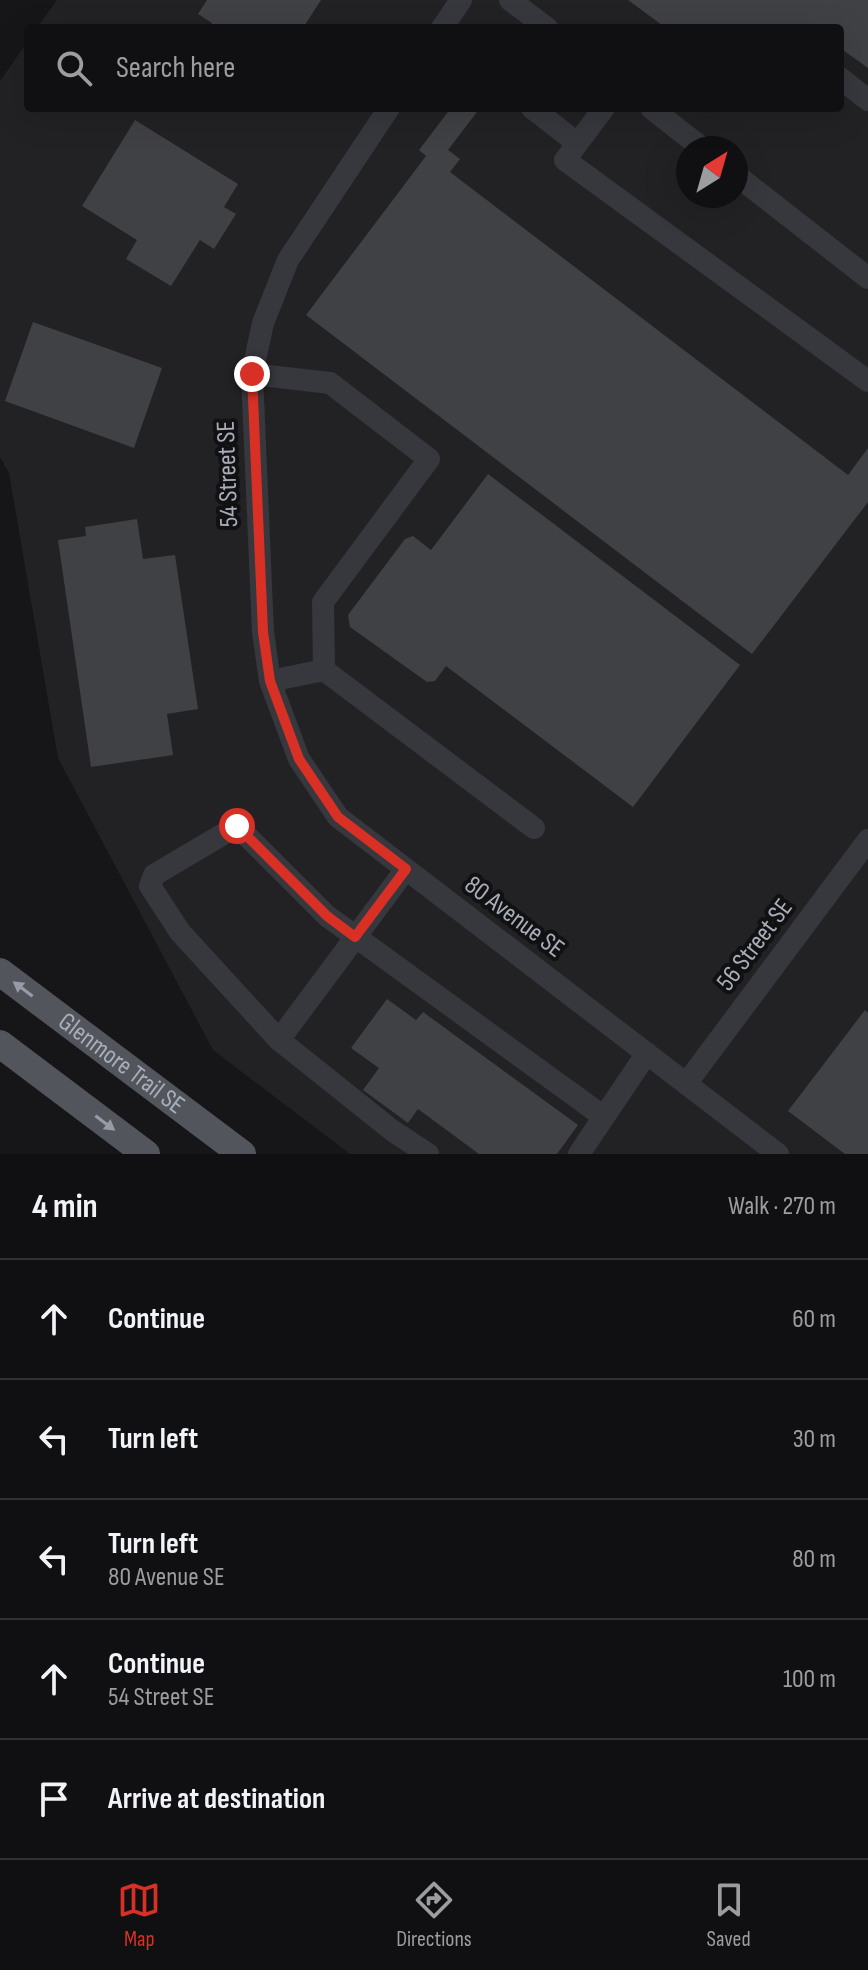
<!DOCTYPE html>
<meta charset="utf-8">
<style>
:root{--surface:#101012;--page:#1e1e20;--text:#f1f3f6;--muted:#9c9d9f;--line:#303032;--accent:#d93025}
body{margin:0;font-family:"Sofia Sans Condensed",sans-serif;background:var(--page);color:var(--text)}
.compass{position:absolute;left:676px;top:136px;width:72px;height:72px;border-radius:50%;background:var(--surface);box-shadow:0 8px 32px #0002;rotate:37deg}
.stop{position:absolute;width:24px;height:24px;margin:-18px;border:6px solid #d93025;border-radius:50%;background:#fff}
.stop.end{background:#d93025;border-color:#fff;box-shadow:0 2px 8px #0008}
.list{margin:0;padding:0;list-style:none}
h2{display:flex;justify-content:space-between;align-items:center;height:104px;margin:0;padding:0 32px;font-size:34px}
h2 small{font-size:26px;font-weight:400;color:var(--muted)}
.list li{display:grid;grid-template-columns:52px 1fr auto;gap:24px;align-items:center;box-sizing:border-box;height:120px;padding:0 32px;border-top:2px solid var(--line)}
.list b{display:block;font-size:30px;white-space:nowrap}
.list p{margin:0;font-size:26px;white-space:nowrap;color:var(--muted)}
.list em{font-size:26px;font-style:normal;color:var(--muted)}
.icon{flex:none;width:44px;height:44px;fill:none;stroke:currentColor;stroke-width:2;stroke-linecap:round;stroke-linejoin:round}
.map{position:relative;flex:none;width:868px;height:1154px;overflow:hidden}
.search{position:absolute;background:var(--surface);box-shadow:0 8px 32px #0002;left:24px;right:24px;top:24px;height:88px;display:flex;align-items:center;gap:20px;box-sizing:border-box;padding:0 28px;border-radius:8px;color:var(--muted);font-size:30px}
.sheet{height:704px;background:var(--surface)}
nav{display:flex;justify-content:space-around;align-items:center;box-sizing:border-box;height:112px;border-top:2px solid var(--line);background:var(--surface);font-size:22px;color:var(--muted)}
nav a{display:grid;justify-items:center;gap:4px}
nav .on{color:var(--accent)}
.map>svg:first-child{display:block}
.built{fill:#222225;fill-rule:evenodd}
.building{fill:#404145}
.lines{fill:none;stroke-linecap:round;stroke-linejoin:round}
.minor{stroke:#37383d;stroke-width:22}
.major{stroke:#53555c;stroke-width:28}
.oneway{fill:#979ba6}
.route{stroke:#d93025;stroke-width:10}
.labels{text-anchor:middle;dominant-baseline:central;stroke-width:8;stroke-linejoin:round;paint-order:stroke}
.street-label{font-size:26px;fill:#a8adb8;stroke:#111113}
</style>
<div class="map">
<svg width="868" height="1154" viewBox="0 0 868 1154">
<rect width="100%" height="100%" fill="#161618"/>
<path class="built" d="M57,0H868V1154H350L213,1050L58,758L9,473L0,457V81L28,41V108H840V28H37ZM688,148H736V196H688Z"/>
<path class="building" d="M207,0H321L303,28H209L212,23L198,14Z
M628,0H868V68L840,48V28H813L809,25L806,28H666Z
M451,108H480L448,150L460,159L450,172L848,475L868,448V502L752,654L306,315L426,156L419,150Z
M135,120L238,184L224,207L236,214L214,249L200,240L171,286L126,259L137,240L82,206Z
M33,322L162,368L134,448L5,401Z
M488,474L740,665L633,807L446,666L435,681L427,682L350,627L348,615L405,539L413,536L431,550Z
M137,519L143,559L175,555L198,709L167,714L173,755L91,767L58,540L86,536L85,527Z
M387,999L416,1020L423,1012L578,1125L557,1154H479L418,1109L408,1123L363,1090L379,1068L351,1048Z
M865,1010L868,1013V1154H845L788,1111Z"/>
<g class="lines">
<path class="minor" d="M510,0L547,28
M442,28L461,0
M840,78L868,100
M389,108L288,260L263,323L252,374L263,632L270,681L299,759L338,817L778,1154
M532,108L577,143
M604,108L565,160L868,381
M651,108L702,148
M736,175L868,278
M252,374L330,383L429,459L323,602L324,670L534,828
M270,681L324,670
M406,869L279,1040L393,1131L428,1154
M279,1040L180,932L150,886L154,875L237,826L327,916L604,1117
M686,1084L868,840
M579,1154L647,1053"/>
<g class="major">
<path id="s1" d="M0,972L242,1154"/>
<path d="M0,1044L146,1154"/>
</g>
</g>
<defs><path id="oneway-solid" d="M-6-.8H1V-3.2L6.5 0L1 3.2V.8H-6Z" transform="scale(2)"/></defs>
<g class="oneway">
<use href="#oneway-solid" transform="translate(23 989) rotate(-143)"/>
<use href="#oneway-solid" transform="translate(105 1123) rotate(37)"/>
</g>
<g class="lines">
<path class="route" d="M237,826L327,916L355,937L406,869L338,817L299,759L270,681L263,632L252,374"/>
</g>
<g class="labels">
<g class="street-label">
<text transform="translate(228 474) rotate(-92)">54 Street SE</text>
<text transform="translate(514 917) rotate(37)">80 Avenue SE</text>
<text transform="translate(755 945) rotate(-53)">56 Street SE</text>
<text stroke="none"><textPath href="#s1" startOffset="152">Glenmore Trail SE</textPath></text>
</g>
</g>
</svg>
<svg class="compass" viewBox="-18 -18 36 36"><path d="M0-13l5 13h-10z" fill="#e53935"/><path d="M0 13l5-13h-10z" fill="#9c9d9f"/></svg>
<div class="stop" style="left:237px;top:826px"></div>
<div class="stop end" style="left:252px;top:374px"></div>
<div class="search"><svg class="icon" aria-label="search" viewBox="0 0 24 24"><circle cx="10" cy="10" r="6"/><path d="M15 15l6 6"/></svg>Search here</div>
</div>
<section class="sheet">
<h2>4 min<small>Walk · 270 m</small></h2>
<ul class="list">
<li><svg class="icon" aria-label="ahead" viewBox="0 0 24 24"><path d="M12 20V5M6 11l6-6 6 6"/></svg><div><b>Continue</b></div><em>60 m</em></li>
<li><svg class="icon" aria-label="left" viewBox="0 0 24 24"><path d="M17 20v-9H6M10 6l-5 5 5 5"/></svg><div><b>Turn left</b></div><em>30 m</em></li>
<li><svg class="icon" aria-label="left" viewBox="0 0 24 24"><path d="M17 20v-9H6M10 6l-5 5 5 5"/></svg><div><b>Turn left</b><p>80 Avenue SE</p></div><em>80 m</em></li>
<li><svg class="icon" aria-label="ahead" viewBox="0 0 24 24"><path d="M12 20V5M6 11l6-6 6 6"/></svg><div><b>Continue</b><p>54 Street SE</p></div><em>100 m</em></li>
<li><svg class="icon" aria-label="arrive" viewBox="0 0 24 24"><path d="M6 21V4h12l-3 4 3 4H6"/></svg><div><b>Arrive at destination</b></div></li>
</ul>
</section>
<nav>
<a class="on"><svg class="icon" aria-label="map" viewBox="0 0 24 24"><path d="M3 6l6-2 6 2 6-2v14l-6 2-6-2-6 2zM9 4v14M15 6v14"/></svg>Map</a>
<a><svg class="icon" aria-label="directions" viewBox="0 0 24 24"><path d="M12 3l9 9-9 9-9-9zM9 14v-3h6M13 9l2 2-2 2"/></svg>Directions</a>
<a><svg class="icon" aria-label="saved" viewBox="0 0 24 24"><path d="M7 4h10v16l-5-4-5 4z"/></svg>Saved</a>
</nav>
